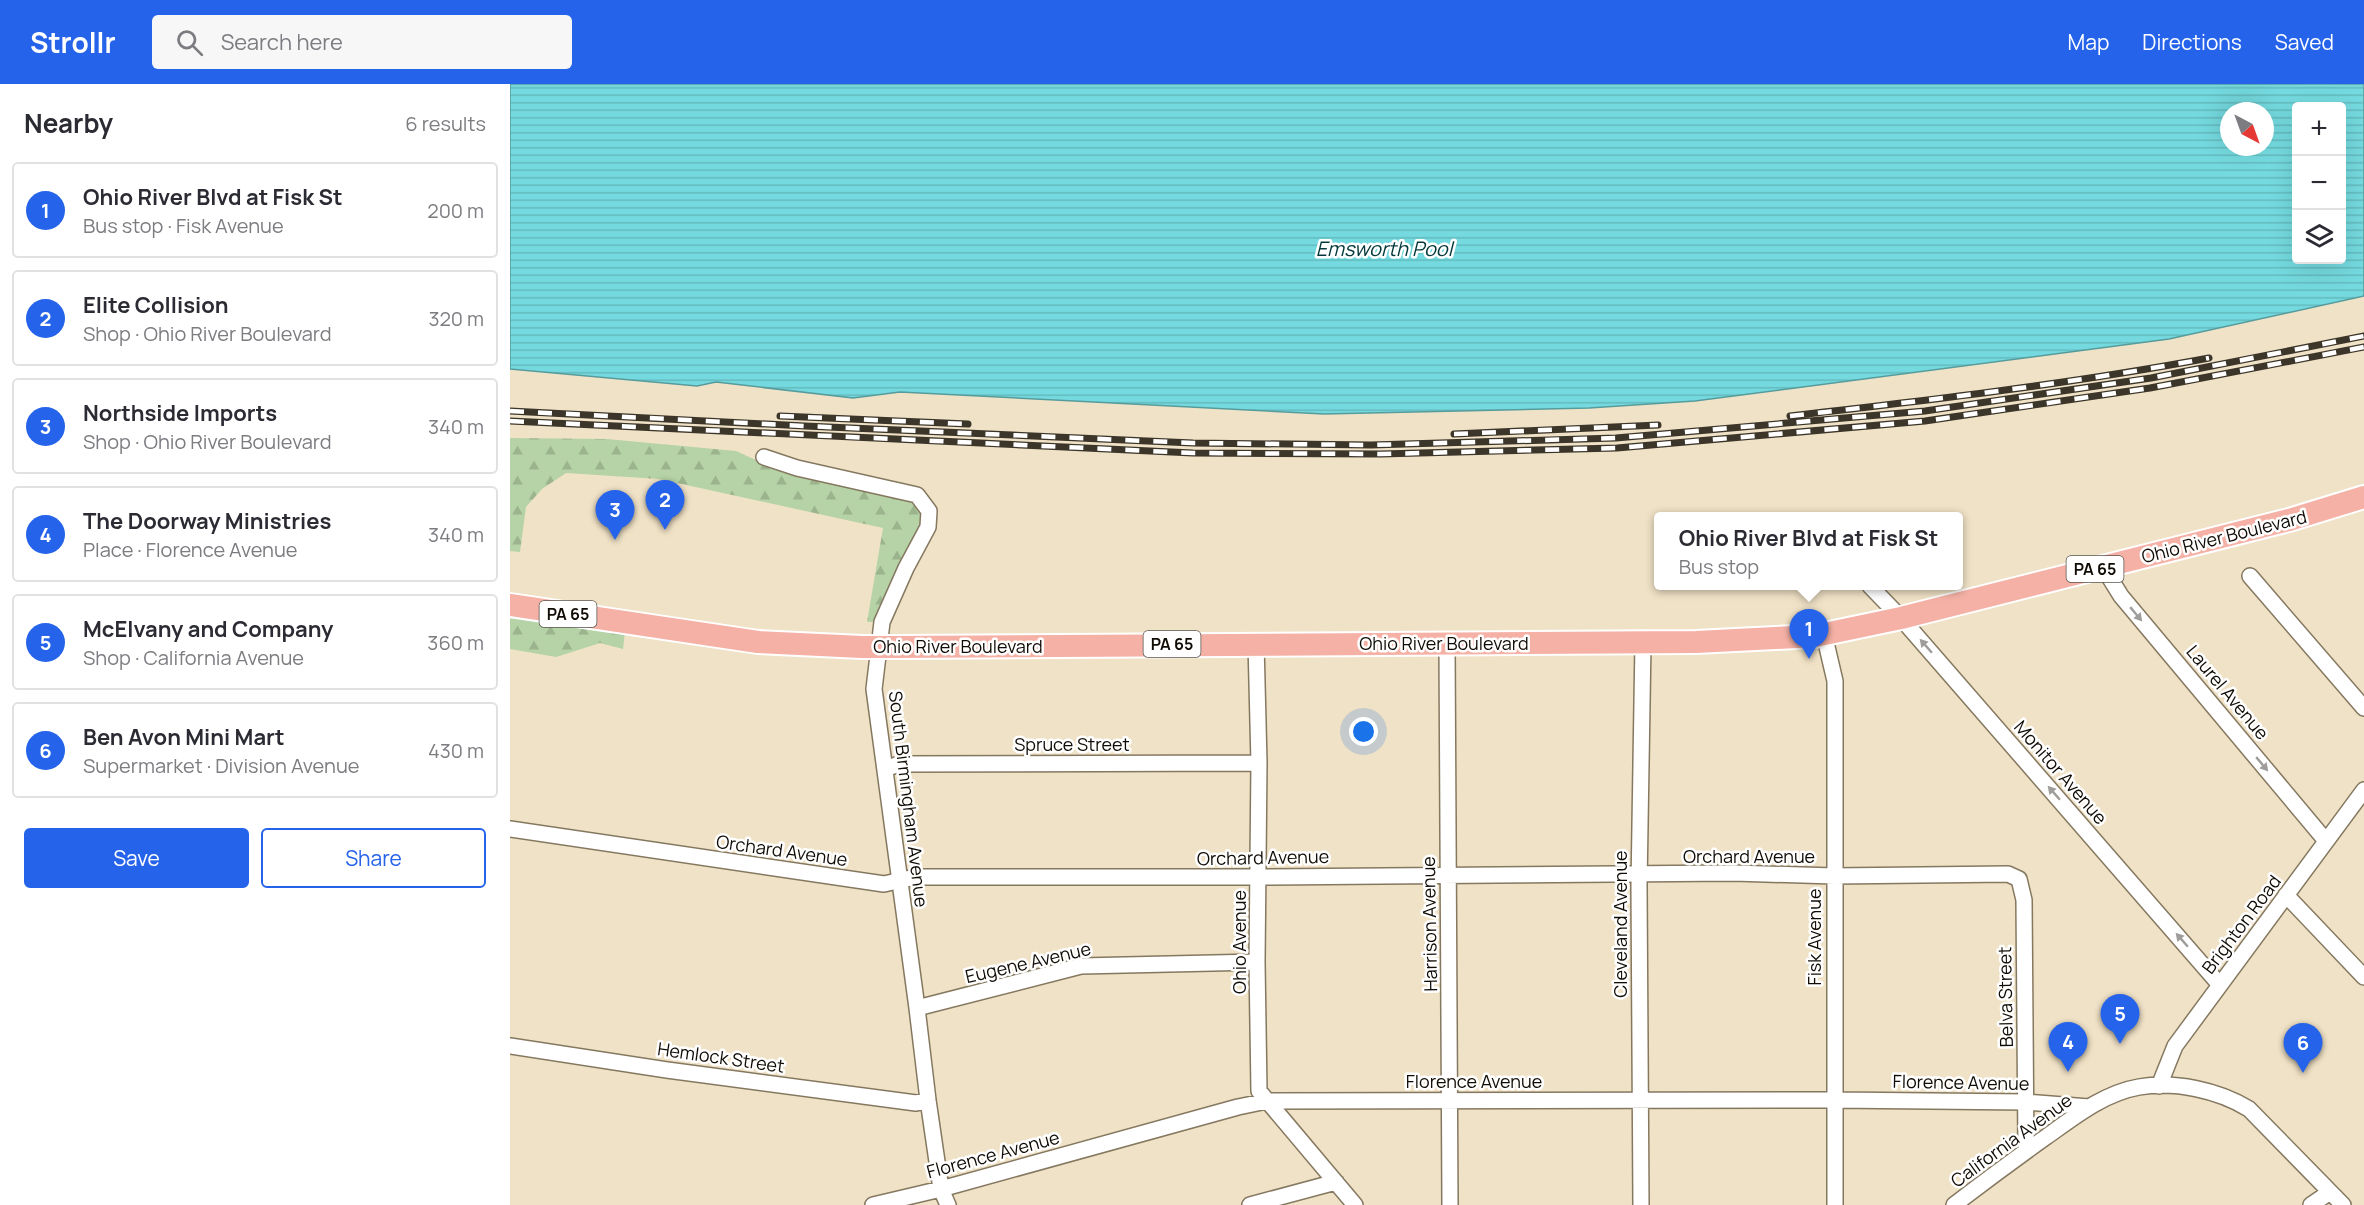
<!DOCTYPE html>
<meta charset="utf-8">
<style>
:root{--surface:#fff;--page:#f7f7f7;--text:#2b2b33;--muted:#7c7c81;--line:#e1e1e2;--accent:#2563eb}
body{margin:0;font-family:Manrope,sans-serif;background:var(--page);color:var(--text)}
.controls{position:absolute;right:18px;top:18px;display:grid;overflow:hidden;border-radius:6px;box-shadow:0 6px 24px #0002}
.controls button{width:54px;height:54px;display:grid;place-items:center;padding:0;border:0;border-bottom:2px solid var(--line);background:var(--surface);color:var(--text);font:30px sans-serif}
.compass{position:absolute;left:1710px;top:18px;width:54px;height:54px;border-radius:50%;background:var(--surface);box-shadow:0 6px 24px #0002;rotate:139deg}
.you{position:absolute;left:854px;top:648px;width:21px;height:21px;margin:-15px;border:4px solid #fff;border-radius:50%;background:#1a73e8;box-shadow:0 0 0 9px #1a73e833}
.badge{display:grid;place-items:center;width:39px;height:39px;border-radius:50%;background:var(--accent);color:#fff;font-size:20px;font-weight:700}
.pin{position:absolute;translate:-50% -50px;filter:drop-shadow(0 2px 3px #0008)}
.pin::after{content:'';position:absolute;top:32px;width:21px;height:18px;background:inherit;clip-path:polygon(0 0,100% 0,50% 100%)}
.popup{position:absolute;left:1144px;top:428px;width:309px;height:78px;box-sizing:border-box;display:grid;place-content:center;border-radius:6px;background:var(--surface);filter:drop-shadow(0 2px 4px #0005);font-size:20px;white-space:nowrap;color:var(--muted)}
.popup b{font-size:22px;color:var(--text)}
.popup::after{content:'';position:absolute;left:50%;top:100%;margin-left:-12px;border:12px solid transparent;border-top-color:var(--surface)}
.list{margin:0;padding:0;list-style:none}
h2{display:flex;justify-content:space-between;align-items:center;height:78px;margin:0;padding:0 24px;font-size:26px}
h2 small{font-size:20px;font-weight:400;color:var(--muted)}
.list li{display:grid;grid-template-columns:39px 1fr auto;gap:18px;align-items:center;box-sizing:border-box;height:96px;margin:0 12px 12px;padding:0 12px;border:2px solid var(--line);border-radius:6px}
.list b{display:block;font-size:22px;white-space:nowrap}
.list p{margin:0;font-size:20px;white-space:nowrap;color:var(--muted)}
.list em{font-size:20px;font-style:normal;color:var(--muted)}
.actions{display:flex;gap:12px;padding:18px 24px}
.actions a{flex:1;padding:14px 0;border:2px solid var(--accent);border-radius:6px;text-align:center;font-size:21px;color:var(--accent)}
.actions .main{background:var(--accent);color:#fff}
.icon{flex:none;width:33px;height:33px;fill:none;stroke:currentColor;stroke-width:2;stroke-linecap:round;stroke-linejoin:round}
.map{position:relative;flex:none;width:1854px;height:1121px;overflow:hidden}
header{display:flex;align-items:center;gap:36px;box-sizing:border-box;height:84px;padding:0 30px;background:var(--accent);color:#fff}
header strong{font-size:28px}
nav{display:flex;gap:33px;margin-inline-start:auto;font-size:21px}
.search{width:420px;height:54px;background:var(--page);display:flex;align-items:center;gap:15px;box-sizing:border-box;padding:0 21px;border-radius:6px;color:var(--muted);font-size:22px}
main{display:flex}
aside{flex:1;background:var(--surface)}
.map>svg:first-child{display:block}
.forest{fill:url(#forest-firs)}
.water{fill:url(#water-rules);stroke:#569c9d;stroke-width:1.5;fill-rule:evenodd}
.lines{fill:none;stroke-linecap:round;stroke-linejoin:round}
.minor-casing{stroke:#857860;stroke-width:18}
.highway-casing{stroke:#fff;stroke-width:26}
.minor{stroke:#fff;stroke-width:15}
.highway{stroke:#f5b1a5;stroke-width:22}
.rail-casing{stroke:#3c352a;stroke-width:7}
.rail{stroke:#fff;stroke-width:4.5;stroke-dasharray:14;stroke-linecap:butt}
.highway-bridge-casing{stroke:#fff;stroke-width:26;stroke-linecap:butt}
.highway-bridge{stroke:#f5b1a5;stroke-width:22}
.oneway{fill:#9f9d9b}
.labels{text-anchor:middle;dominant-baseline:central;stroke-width:5;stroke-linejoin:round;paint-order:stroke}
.shield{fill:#fff;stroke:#58544f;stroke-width:1.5}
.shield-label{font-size:16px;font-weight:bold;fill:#100b04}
.street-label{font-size:18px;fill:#100b04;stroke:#fff}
.water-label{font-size:20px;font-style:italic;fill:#03373a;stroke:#fff}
</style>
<header>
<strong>Strollr</strong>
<div class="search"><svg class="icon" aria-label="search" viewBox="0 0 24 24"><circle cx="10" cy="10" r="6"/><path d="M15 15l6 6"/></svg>Search here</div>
<nav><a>Map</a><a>Directions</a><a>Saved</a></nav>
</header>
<main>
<aside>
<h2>Nearby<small>6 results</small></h2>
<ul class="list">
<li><span class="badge">1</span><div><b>Ohio River Blvd at Fisk St</b><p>Bus stop · Fisk Avenue</p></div><em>200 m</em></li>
<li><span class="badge">2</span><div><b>Elite Collision</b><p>Shop · Ohio River Boulevard</p></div><em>320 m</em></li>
<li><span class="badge">3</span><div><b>Northside Imports</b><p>Shop · Ohio River Boulevard</p></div><em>340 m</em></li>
<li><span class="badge">4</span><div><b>The Doorway Ministries</b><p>Place · Florence Avenue</p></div><em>340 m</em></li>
<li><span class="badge">5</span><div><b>McElvany and Company</b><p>Shop · California Avenue</p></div><em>360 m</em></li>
<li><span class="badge">6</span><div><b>Ben Avon Mini Mart</b><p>Supermarket · Division Avenue</p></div><em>430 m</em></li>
</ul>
<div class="actions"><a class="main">Save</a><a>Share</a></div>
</aside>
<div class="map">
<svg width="1854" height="1121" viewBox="0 0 1854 1121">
<defs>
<pattern id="forest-firs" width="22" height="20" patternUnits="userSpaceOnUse" patternTransform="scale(1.5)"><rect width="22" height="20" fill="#b5d3a6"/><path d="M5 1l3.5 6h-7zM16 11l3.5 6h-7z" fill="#9bb48d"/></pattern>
<pattern id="water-rules" width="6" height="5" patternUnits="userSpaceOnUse" patternTransform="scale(1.5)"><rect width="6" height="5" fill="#74dadf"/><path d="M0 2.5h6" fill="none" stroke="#63babe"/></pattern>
</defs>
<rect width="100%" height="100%" fill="#f0e2c6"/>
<path class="forest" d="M0,354L97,355L226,367L274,389L287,384L391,407L419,427L372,538H357L373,444L149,395L56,389L32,405L16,423L10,468L0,467Z
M0,521L116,538L113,565L90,559L46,573L0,565Z"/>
<path class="water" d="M0,0H1854V212L1659,255L1185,317L1079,324L814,330L390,308L343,314L206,298L187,302L0,285ZM1786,22H1832V176H1786ZM1719,27H1755V63H1719Z"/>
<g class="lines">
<defs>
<path id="minor" d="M254,373L287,384L407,411L419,427L418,443L396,484L372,538L364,605L407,924L418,1016L431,1105L438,1121
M1593,483L1611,512L1816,757
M1740,492L1854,624
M1360,502L1391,534L1710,901
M1314,550L1325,597V1121
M746,559L749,679L747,878L749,1007L845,1121
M937,559L940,1121
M375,685L389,680L749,679
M0,745L374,800L405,793H749L1224,789L1324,792L1498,790L1509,795L1514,816L1516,1067
M1776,811L1854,893
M407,924L571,882L747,878
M0,962L157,986L406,1019L418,1016
M1649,1002L1665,962L1854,706
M363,1121L431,1105L728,1023L757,1017L1324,1016L1516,1018L1579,1023
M740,1121L826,1098
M1131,1121L1129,802L1133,558
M1444,1121C1474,1098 1505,1075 1536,1053C1564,1033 1594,1009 1629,1003C1665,997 1708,1006 1739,1025L1833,1121
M1801,1121L1820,1108"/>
<path id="highway" d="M0,521L248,558L352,563
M386,563L1186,558L1305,552L1391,534L1779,436L1854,413"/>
</defs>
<use href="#minor" class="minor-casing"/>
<use href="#highway" class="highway-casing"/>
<use href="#minor" class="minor"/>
<use href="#highway" class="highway"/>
<defs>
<path id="rail" d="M0,327L295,342L683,359L861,361L1106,354L1415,327L1641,294L1854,252
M270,332L458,340
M1280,332C1420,316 1560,300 1699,274
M0,337L683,369L871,370L1107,364L1415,337L1640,304L1854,263
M944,350L1148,341"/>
</defs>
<use href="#rail" class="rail-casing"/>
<use href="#rail" class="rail"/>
<defs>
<path id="highway-bridge" d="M352,563H386"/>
</defs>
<use href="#highway-bridge" class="highway-bridge-casing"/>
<use href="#highway-bridge" class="highway-bridge"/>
</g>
<defs><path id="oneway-solid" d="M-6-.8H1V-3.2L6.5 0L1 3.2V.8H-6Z" transform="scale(1.5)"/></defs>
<g class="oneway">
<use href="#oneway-solid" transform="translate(1626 530) rotate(50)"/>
<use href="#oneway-solid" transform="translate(1416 562) rotate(-131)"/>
<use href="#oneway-solid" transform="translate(1752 680) rotate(50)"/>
<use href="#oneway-solid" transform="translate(1544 709) rotate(-131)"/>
<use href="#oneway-solid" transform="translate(1672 856) rotate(-131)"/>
</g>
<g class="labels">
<g class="shield">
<rect x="1556.5" y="472" width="57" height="26" rx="4.5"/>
<rect x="29.5" y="517" width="57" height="26" rx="4.5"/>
<rect x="633.5" y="547" width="57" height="26" rx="4.5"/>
</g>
<g class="shield-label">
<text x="1585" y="485">PA 65</text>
<text x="58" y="530">PA 65</text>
<text x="662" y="560">PA 65</text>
</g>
<g class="street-label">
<text transform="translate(1714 452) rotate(-14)">Ohio River Boulevard</text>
<text x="934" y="559">Ohio River Boulevard</text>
<text x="448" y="562">Ohio River Boulevard</text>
<text transform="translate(1718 608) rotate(50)">Laurel Avenue</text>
<text x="562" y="660">Spruce Street</text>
<text transform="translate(1551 688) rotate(49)">Monitor Avenue</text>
<text transform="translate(399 715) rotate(83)">South Birmingham Avenue</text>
<text transform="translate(272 766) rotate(8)">Orchard Avenue</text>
<text x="1239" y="772">Orchard Avenue</text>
<text transform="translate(753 773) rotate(-1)">Orchard Avenue</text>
<text transform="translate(919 840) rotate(-91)">Harrison Avenue</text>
<text transform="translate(1110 840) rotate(-90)">Cleveland Avenue</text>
<text transform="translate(1731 840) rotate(-53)">Brighton Road</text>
<text transform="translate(1304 853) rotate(-90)">Fisk Avenue</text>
<text transform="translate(729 858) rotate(-90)">Ohio Avenue</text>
<text transform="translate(518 878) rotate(-13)">Eugene Avenue</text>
<text transform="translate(1495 913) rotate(-91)">Belva Street</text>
<text transform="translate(211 973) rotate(8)">Hemlock Street</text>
<text x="964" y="997">Florence Avenue</text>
<text transform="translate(1451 998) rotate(1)">Florence Avenue</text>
<text transform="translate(1501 1056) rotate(-36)">California Avenue</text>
<text transform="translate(483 1070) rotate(-15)">Florence Avenue</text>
</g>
<g class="water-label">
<text x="874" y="164">Emsworth Pool</text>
</g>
</g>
</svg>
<div class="controls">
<button>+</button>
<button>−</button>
<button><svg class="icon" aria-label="layers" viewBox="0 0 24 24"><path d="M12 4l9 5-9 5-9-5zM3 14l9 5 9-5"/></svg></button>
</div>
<svg class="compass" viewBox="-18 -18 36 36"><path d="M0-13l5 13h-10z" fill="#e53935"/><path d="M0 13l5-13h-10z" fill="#7c7c81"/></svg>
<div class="you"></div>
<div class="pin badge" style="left:1299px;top:575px">1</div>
<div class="popup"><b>Ohio River Blvd at Fisk St</b>Bus stop</div>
<div class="pin badge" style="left:155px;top:446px">2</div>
<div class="pin badge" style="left:105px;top:456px">3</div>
<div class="pin badge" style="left:1558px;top:988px">4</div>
<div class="pin badge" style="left:1610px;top:960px">5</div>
<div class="pin badge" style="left:1793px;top:989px">6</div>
</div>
</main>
